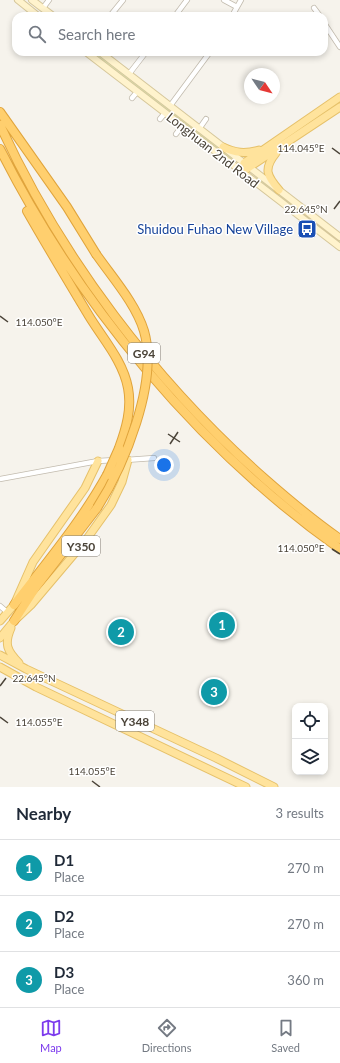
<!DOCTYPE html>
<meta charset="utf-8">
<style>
:root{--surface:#fff;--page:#f2f2f3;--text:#1f2937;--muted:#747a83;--line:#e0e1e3;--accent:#7c3aed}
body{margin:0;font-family:Lato,sans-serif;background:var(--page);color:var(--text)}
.controls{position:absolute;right:12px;bottom:12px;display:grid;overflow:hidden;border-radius:8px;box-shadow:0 2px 6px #0003}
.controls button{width:36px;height:36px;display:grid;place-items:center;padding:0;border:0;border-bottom:1px solid var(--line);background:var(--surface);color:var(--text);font:20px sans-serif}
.compass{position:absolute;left:244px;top:68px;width:36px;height:36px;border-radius:50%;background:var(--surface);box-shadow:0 2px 6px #0003;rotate:125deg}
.you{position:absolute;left:164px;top:465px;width:14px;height:14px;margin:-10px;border:3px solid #fff;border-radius:50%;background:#1a73e8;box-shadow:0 0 0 6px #1a73e833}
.badge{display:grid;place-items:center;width:26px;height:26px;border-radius:50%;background:var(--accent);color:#fff;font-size:13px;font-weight:700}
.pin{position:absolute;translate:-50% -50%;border:2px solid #fff;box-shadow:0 1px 4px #0006}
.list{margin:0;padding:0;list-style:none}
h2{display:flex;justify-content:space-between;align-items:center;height:52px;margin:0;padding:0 16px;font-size:17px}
h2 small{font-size:13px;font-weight:400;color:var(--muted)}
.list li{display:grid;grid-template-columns:26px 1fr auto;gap:12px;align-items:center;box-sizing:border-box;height:56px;padding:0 16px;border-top:1px solid var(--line)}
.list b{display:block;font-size:15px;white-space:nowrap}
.list p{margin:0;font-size:13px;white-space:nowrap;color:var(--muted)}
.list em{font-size:13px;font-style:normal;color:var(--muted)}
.icon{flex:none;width:22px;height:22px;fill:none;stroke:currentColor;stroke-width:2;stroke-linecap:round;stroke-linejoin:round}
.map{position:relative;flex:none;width:340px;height:787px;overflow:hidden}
.search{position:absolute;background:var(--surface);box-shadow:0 2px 6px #0003;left:12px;right:12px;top:12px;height:44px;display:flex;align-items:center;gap:10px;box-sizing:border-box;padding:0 14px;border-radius:12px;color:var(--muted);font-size:15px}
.sheet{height:220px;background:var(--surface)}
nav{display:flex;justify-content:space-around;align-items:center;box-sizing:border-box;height:56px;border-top:1px solid var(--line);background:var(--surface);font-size:11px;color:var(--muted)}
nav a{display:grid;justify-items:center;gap:2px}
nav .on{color:var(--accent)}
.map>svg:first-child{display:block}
.green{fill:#d2eab5}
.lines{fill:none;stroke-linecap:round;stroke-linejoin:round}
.street-casing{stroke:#c2bbae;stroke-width:6}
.secondary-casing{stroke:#d6c79b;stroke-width:8}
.primary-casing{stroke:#e6c16a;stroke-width:9}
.highway-casing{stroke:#e0a43c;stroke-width:10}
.street{stroke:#fff;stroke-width:4.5}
.secondary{stroke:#fff3cd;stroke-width:6}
.primary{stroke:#ffe39c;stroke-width:7}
.highway{stroke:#ffcf6e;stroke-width:8}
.highway-bridge-casing{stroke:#e0a43c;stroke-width:10;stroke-linecap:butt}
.highway-bridge{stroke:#ffcf6e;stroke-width:8}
.ticks{fill:none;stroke:#4b4439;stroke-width:1.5}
.labels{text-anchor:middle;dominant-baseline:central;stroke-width:3;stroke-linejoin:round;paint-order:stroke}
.shield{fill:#fff;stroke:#817c74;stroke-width:1}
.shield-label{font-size:12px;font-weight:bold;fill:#4b4439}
.street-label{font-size:13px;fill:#4b4439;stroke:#fff}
.transit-label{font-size:13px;fill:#164399;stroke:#fff;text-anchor:end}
.ticks-label{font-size:10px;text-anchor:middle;fill:#4b4439;stroke:#fff;stroke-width:3;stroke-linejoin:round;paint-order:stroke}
</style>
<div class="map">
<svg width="340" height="787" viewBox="0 0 340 787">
<rect width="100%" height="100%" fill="#f6f3ec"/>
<path class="green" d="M92,52H94L233,159L231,160Z
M257,177L340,240V243L256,178Z"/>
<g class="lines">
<defs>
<path id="street" d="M224,0L237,7
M43,8L49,0
M314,8L320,16
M110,16L123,0
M175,16L187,0
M232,16L241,0
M324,23L340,47
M129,74L146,52
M132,98L137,92
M170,106L210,52
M160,119L165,113
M199,129L206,119
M176,134L182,126
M126,460L154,458
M0,479L98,461L115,460
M0,606L7,612"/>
<path id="secondary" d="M18,0L38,16
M32,0L53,16
M86,52L340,247
M100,52L340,237"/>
<path id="primary" d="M223,147C235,153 245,154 259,150
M276,153C263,169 267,176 279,190
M242,172L244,163L340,97
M242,172L340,107
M0,621L14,605L33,562L85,488L98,461
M11,628C4,644 7,651 19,663
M0,638L14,621L31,605L86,540L111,505L122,482L128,460
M0,655L26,669L216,758L274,787
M0,667L36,687L246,787"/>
<path id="highway" d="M0,112L67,207L96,254
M0,125C61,258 155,382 265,479C289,500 314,521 340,539
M0,149C78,304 199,449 340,549
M27,211C47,246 68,281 89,316C103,339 123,361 128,388C132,409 126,429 119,448
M14,605C46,563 81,522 107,475
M14,621L36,587L97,508"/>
</defs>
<use href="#street" class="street-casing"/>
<use href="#secondary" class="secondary-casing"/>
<use href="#primary" class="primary-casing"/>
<use href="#highway" class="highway-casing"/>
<use href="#street" class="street"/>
<use href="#secondary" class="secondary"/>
<use href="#primary" class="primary"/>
<use href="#highway" class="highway"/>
<defs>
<path id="highway-bridge" d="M96,254C112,277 136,304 144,331C159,382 124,466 97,508
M107,475L119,448"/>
</defs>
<use href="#highway-bridge" class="highway-bridge-casing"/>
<use href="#highway-bridge" class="highway-bridge"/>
</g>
<path class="ticks" d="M332,148L340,154M334,209L340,201M0,316L8,322M168,434L180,442M170,444L178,432M332,549L340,554M0,686L6,678M0,717L8,723M92,781L100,787"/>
<defs>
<symbol id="bus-square" viewBox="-11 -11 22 22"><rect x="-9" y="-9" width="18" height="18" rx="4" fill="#1a4fb4" stroke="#fff"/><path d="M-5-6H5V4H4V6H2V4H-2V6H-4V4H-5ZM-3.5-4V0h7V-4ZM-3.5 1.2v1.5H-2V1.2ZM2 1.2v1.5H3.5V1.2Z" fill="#fff"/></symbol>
</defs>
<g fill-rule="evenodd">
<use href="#bus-square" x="296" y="218" width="22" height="22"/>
</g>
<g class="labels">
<g class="shield">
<rect x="128" y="343" width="32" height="20" rx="3"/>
<rect x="62" y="536" width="38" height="20" rx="3"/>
<rect x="116" y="711" width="38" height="20" rx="3"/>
</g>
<g class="shield-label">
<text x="144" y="353">G94</text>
<text x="81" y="546">Y350</text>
<text x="135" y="721">Y348</text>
</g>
<g class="street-label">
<text transform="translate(213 150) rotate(38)">Longhuan 2nd Road</text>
</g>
<g class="transit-label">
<text x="293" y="229">Shuidou Fuhao New Village</text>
</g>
</g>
<g class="ticks-label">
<text x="301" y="152">114.045°E</text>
<text x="306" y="213">22.645°N</text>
<text x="39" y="326">114.050°E</text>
<text x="301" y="552">114.050°E</text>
<text x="34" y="682">22.645°N</text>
<text x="39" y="726">114.055°E</text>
<text x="92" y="775">114.055°E</text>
</g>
</svg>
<div class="controls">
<button><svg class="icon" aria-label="locate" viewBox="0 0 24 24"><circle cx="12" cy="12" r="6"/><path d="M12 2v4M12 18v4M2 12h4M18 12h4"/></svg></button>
<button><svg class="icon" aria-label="layers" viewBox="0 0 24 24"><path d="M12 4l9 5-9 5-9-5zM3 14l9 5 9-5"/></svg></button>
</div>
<svg class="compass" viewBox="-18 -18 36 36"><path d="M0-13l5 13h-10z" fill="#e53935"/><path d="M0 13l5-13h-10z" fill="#747a83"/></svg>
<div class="you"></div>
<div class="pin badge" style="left:222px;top:625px;background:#0f9aa8">1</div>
<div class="pin badge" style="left:121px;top:632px;background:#0f9aa8">2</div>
<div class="pin badge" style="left:214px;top:692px;background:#0f9aa8">3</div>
<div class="search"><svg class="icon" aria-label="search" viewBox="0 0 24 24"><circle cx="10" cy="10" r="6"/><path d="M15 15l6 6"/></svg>Search here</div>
</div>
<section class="sheet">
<h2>Nearby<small>3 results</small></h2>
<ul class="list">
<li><span class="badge" style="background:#0f9aa8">1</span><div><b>D1</b><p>Place</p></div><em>270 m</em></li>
<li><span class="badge" style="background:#0f9aa8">2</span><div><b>D2</b><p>Place</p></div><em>270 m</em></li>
<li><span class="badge" style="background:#0f9aa8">3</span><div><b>D3</b><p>Place</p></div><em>360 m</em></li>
</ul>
</section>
<nav>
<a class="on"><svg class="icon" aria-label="map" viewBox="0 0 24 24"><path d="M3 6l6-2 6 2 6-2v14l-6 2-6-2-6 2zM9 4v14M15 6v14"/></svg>Map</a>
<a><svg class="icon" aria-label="directions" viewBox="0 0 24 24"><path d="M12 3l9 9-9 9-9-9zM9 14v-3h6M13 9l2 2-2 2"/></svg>Directions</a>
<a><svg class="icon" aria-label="saved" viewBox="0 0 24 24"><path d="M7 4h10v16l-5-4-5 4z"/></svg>Saved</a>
</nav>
